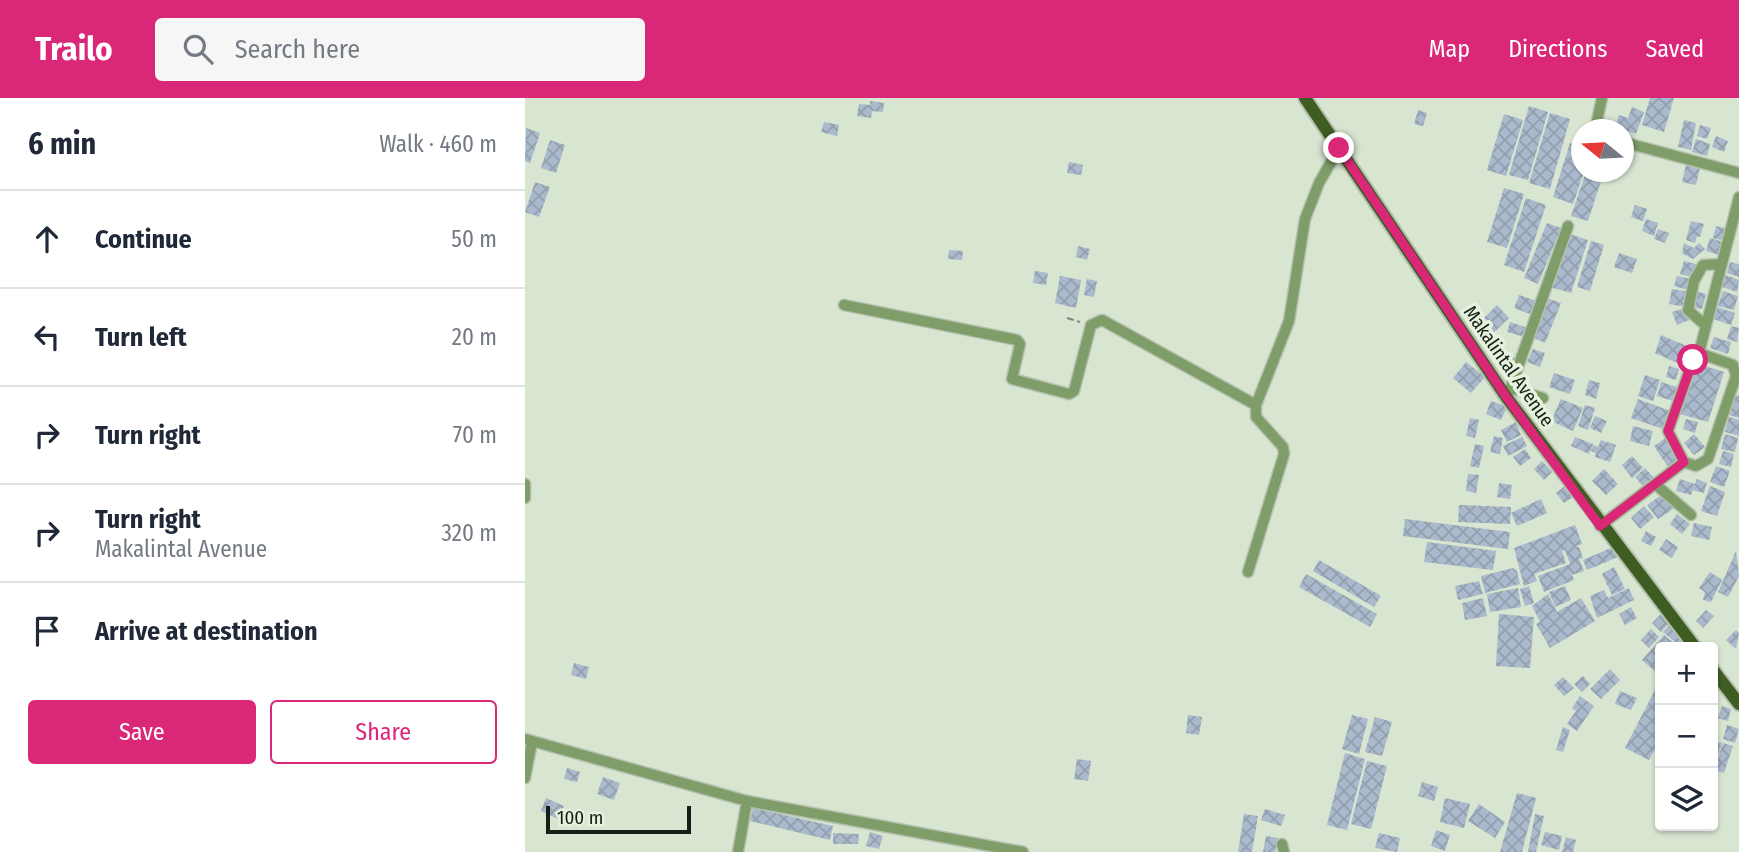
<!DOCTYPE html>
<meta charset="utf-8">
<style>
:root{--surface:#fff;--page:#f6f6f7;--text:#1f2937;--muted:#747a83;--line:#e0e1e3;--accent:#db2777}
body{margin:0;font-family:"Fira Sans Condensed",sans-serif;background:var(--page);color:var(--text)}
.controls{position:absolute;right:21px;bottom:21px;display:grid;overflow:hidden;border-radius:7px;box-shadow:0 2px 5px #0004}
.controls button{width:63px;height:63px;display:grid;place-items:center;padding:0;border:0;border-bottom:2px solid var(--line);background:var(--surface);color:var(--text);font:35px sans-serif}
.compass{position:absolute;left:1046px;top:21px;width:63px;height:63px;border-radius:50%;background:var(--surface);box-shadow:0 2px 5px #0004;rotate:288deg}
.scale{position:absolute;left:21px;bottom:18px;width:145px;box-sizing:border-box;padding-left:7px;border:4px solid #181d15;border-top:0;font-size:19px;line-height:24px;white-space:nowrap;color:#181d15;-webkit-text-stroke:5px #e5f2dd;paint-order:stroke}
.stop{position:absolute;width:21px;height:21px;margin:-16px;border:5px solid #db2777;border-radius:50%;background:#fff}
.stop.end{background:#db2777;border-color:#fff;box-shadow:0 2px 7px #0008}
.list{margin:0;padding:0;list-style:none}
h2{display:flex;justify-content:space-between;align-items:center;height:91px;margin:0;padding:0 28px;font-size:30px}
h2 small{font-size:23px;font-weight:400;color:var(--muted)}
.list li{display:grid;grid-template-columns:46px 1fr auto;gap:21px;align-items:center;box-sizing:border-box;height:98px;padding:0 28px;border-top:2px solid var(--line)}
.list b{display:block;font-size:26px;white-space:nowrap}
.list p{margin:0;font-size:23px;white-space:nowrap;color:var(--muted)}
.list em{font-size:23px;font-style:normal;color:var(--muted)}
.actions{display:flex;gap:14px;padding:21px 28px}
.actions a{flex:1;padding:16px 0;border:2px solid var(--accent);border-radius:7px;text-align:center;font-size:24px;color:var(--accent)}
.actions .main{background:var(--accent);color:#fff}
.icon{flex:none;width:38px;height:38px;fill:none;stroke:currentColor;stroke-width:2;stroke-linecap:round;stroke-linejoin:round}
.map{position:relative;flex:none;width:1214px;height:754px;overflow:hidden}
header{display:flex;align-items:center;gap:42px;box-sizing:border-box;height:98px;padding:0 35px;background:var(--accent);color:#fff}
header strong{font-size:33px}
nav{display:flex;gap:38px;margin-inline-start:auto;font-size:24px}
.search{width:490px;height:63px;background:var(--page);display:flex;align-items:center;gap:18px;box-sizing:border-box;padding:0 24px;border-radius:7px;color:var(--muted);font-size:26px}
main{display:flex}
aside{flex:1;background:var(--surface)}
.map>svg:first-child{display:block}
.building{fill:url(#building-cross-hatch)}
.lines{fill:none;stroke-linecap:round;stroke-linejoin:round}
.minor-casing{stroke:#b5c1ae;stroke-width:13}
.major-casing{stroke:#b5c1ae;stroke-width:16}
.path{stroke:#7e8879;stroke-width:2;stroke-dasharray:7 3.5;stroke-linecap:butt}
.minor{stroke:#7e9d68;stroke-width:10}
.major{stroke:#3d5d22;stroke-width:12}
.route{stroke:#db2777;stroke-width:9}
.labels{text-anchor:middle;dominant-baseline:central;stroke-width:7;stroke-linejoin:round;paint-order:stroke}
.street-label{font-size:19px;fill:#181d15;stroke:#e5f2dd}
</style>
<header>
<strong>Trailo</strong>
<div class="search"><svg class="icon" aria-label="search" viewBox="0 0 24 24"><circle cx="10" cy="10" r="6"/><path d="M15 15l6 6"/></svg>Search here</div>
<nav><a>Map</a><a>Directions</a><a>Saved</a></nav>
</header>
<main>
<aside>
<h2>6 min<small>Walk · 460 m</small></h2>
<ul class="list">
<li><svg class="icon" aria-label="ahead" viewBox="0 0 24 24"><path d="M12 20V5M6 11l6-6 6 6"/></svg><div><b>Continue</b></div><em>50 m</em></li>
<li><svg class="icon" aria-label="left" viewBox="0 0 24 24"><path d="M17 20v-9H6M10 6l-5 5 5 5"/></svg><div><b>Turn left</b></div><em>20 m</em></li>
<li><svg class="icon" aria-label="right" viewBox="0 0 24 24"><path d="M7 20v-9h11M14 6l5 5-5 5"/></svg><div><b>Turn right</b></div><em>70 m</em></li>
<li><svg class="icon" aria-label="right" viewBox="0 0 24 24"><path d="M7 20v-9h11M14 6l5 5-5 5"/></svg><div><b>Turn right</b><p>Makalintal Avenue</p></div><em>320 m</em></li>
<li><svg class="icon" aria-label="arrive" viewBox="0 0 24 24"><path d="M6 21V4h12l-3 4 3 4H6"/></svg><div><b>Arrive at destination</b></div></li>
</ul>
<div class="actions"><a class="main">Save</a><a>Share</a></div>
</aside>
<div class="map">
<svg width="1214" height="754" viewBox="0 0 1214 754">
<defs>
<pattern id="building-cross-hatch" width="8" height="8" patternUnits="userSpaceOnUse" patternTransform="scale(1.75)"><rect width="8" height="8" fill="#aab9cc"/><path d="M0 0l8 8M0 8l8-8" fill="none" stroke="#929fae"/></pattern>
</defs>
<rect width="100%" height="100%" fill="#d8e5d0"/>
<path class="building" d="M1125,0H1149L1139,34L1117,27Z
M345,3L359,5L358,14L347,13L346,20L332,18L334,6L345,7Z
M1004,8L1023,14L1003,82L984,77Z
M1107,9L1119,14L1111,36L1090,29L1094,17L1103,20Z
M893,12L902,15L898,28L889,26Z
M1025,15L1045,21L1025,91L1004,85Z
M979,16L998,22L981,78L962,72Z
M1159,22L1171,25L1166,52L1153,49Z
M299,24L314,27L312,38L296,34Z
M1175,27L1186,30L1182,41L1172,38Z
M1,30L15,35L5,65L0,63Z
M1191,38L1203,43L1199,54L1187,49Z
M1171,41L1185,46L1182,58L1167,54Z
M25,42L40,47L31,75L16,70Z
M1045,45L1056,49L1059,74L1048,106L1028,99Z
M544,64L558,67L556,77L542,75Z
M1161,67L1175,70L1171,87L1157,84Z
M1061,74H1079L1063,123L1046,118Z
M10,84L25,89L14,119L0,114Z
M979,90L999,96L982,150L962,144Z
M1001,100L1021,107L999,174L979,167Z
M1110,107L1122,111L1118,123L1106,119Z
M1121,121L1133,125L1129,138L1117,133Z
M1166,123L1179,126L1175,139L1172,138L1170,145L1161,142Z
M1022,125L1036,130L1013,186L999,180Z
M1191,128L1204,131L1201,143L1188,140Z
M1133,131L1144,135L1140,145L1129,141Z
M1042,135L1063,142L1046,195L1025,189Z
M1185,140L1198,144L1195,157L1181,153Z
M1066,143L1079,147L1065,193L1052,189Z
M1159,145L1169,150L1174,145L1180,151L1168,161L1157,155Z
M553,148L565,151L562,162L551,159Z
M424,152L438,153L437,162L423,161Z
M1094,155L1112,161L1107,175L1089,169Z
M1159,163L1171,166L1167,179L1155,176Z
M1205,164L1214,166V179L1202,175Z
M510,173L523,175L521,187L508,185Z
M1198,176L1214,182L1212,194L1194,188Z
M535,178L556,182L551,210L530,205Z
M1152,178L1166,181L1163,192L1149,188Z
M562,181L572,183L569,199L559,197Z
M1147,191L1164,194L1161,209L1144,206Z
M1170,193L1181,196L1177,211L1166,209Z
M1198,193L1213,198L1209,212L1193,208Z
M994,197L1015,204L1010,218L989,210Z
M1024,201L1036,205L1020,245L1009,240Z
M972,207L984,220L965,238L953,226Z
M1192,209L1210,215L1206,227L1188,221Z
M1159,210L1164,222L1152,227L1147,214Z
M985,224L1003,230L1000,239L982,234Z
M1206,228L1214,230L1212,244L1202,241Z
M1136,237L1164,249L1159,268L1130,255Z
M1189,239L1206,244L1203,256L1185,250Z
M1008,251L1020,255L1015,269L1002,264Z
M977,255L995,262L991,273L973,267Z
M941,264L960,279L946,295L928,280Z
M1171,265L1199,274L1183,324L1155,316Z
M1144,268L1154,271L1151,282L1141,279Z
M1029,275L1050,282L1045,296L1024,289Z
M1120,277L1135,282L1128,303L1113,298Z
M1064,282L1075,285L1071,301L1060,297Z
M1136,284L1152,289L1148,303L1132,298Z
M1211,297L1214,298V320L1204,317Z
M1036,301L1058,310L1048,333L1026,323Z
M1113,301L1148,314L1141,332L1106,320Z
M966,303L982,309L976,322L961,316Z
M1060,307L1070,310L1063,332L1053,328Z
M1070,318L1082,323L1076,335L1065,330Z
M1204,319L1214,322V338L1200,334Z
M945,320L954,322L950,340L941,338Z
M1161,321L1173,324L1170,335L1158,331Z
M991,324L996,337L982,344L976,332Z
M1108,328L1128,333L1124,348L1105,343Z
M1169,336L1180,349L1169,357L1159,345Z
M1200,336L1213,340L1210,354L1196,351Z
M969,338L978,340L975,356L965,354Z
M997,339L1002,348L983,358L978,348Z
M1050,339L1068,346L1064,356L1046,348Z
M1142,339L1156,361L1143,369L1129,348Z
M1076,342L1091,347L1085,364L1070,359L1071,355L1066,353L1068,347L1073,349Z
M950,346L959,348L954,370L945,368Z
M1000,351L1006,360L995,368L988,359Z
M1198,353L1209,356L1206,369L1194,366Z
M1107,358L1118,370L1107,380L1097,367Z
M1017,363L1027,374L1019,382L1009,371Z
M1191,368L1205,373L1199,389L1185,384Z
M1120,370L1132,383L1121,392L1110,379Z
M1079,371L1093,386L1081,397L1067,383Z
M943,376L954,377L951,395L941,393Z
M1155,381L1170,386L1172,381L1182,385L1179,395L1168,392L1166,397L1151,393Z
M974,385L987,387L985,401L972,399Z
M1040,388L1048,399L1039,405L1031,395Z
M1185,388L1200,394L1192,418L1176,413Z
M1138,396L1151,409L1133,421L1122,407Z
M1016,401L1022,415L992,428L986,415Z
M934,407L986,409L985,426L933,424Z
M1119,408L1129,419L1115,431L1106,420Z
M1152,416L1165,426L1157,436L1145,426Z
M880,421L985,434L983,451L878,438Z
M1169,425L1187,429L1184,442L1166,438Z
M1050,427L1057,446L1050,449H1054L1058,460L1054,461L1059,473L1047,477L1049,482L1019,494L1013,478L1045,466L1040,452L1037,453L1041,465L1009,476L1012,483L999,488L989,450Z
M1121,433L1131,439L1126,448L1116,443Z
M1141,441L1153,449L1147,460L1134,452Z
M902,444L971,453L968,472L899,464Z
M1088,449L1093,459L1062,472L1058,462Z
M1211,453L1214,478L1203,499L1193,494Z
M794,462L856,498L849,509L788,473Z
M1089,469L1100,491L1087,497L1077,476Z
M988,470L992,473L995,486L960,495L956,478Z
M1185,474L1197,482L1186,504L1178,502L1180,494L1174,490Z
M781,476L852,516L845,529L774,489Z
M954,483L958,496L933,502L930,488Z
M1004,488L1009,505L1000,508L995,491Z
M1040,488L1046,502L1030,509L1024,494Z
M993,490L996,509L965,514L962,496Z
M1104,490L1109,502L1072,520L1065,498L1079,492L1083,500Z
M1023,496L1032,514L1056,500L1070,523L1025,550L1011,526L1015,524L1007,508Z
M958,500L962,518L940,522L937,505Z
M1106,509L1112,520L1100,527L1094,516Z
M1181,512L1189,518L1178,530L1171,523Z
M1138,514L1147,522L1136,534L1127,525Z
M974,516L1009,519L1005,570L971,568Z
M1146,525L1163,539L1155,548L1138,534Z
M1126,531L1134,539L1124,550L1116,542Z
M1211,532L1214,535L1211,551L1201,542Z
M1139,537L1153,549H1135L1134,577L1117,562Z
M49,565L64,569L61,581L46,577Z
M1085,571L1095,582L1076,601L1065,591Z
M1058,578L1065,586L1057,594L1049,586Z
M1038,579L1049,590L1039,598L1029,587Z
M1133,586L1135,587V641L1124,662L1100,650Z
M1095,593L1112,600L1106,612L1090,606Z
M1055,598L1069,608L1052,633L1042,626L1051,613L1047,610Z
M1197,608L1206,611L1203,623L1193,620Z
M663,617L677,619L674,637L661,635Z
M827,617L843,621L834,656L817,651Z
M850,619L867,624L857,658L840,654Z
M1202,627L1214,631L1210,645L1198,641Z
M1038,629L1045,632L1038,654L1031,652Z
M1188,642L1197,645L1190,666L1188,665Z
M1198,645L1208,648L1199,675L1189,672Z
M820,655L840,661L822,732L802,727Z
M552,661L566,663L563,683L549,681Z
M842,663L862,668L846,731L826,726Z
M42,670L55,674L52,684L39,681Z
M78,679L95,685L89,702L72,696Z
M897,684L913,689L909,703L893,698Z
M992,695L1011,700L997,754H975Z
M21,700L39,708L33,721L16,713Z
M920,700L945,706L939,730L915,724Z
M954,706L980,724L970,740L943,723Z
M228,710L308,728L305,742L225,723Z
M740,711L760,717L756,728L736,722Z
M719,716L733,718L727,754H713Z
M1010,716L1019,718L1011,754H1003Z
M911,732L925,737L920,753L906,748Z
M345,734L358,738L354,751L341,748Z
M1020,734L1037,738L1034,752L1016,747Z
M308,735L334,736L333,746H308Z
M854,735L875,740L872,754L850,750Z
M741,738L753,740L750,754H738Z
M1041,739L1051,742L1048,754H1037Z"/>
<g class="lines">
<defs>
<path id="minor" d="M1070,32L1077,0
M1098,44L1214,75
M319,207L492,242L495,246L487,281L544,296L549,293L566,227L577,222L731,307L764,223L780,121L794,85L814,50
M1181,228L1163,212L1169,183L1178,167L1197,166
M1174,255L1208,267L1211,278L1183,361L1171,368L1159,364L1143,333L1168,262Z
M1174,255L1214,99
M985,290L1018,300
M982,300L1043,128
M0,386V400
M1130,386L1166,417
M1075,428L1159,364
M723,474L759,356L758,349L731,319V307
M0,641L222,703L498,754
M0,680L7,644
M757,746L759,754
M213,754L222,703"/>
<path id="major" d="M780,0L982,300L1170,549
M1188,572L1214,606"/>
</defs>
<use href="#minor" class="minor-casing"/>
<use href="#major" class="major-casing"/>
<path class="path" d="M542,220L555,224"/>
<use href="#minor" class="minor"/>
<use href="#major" class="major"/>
</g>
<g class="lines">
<path class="route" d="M814,50L982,300L1075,428L1159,364L1143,333L1168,262"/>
</g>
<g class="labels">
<g class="street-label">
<text transform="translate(984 268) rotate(55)">Makalintal Avenue</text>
</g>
</g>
</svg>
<div class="controls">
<button>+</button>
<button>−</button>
<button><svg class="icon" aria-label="layers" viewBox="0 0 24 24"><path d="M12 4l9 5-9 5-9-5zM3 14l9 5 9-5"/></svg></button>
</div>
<svg class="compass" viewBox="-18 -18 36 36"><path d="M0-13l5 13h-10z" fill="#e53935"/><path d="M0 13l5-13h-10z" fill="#747a83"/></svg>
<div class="scale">100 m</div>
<div class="stop" style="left:1168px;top:262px"></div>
<div class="stop end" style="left:814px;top:50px"></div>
</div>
</main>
